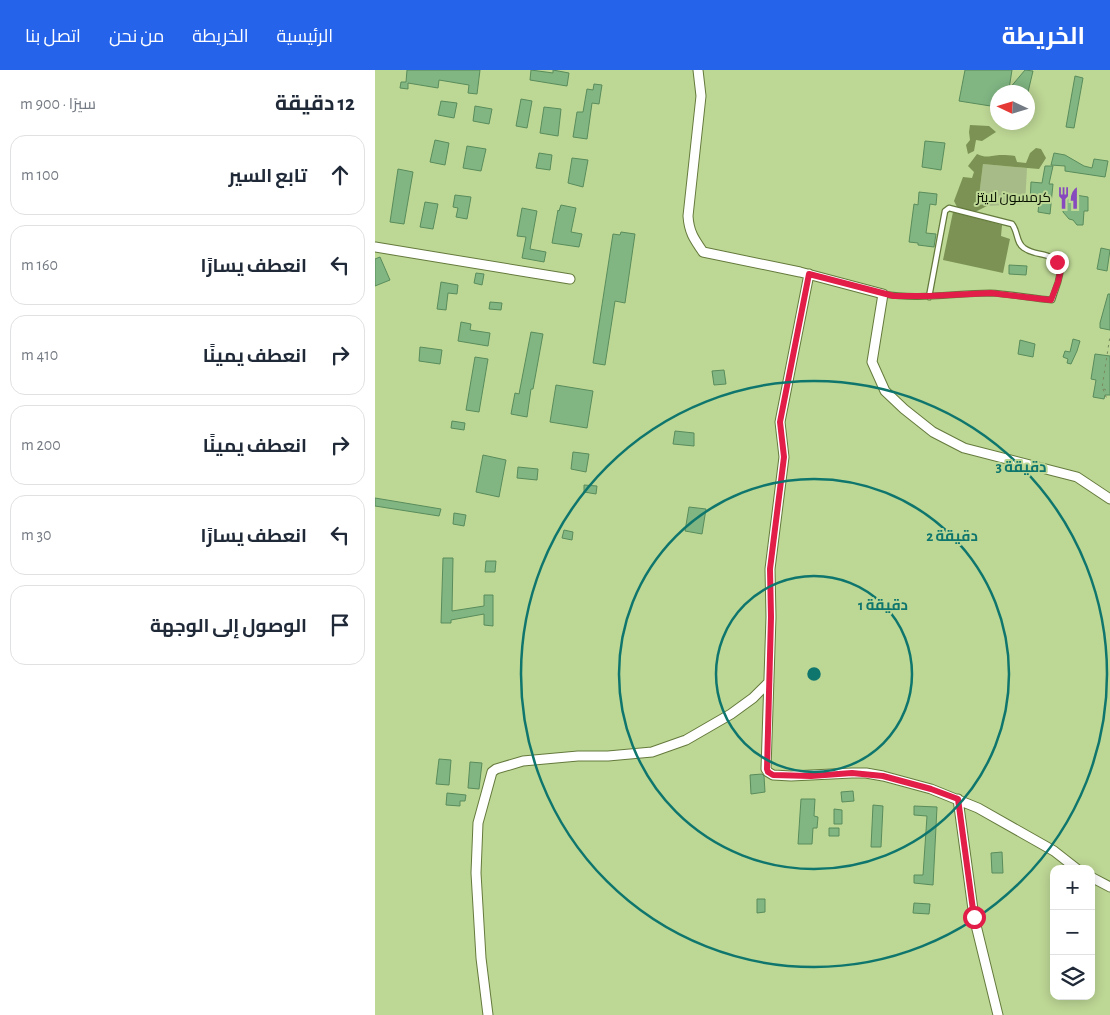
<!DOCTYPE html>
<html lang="ar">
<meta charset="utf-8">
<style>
:root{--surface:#fff;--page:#f2f2f3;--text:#1f2937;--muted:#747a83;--line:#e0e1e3;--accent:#2563eb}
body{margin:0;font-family:"Alegreya Sans",Cairo,sans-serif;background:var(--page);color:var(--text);direction:rtl}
.controls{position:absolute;right:15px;bottom:15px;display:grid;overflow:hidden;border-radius:10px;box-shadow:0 2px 12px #0003}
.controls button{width:45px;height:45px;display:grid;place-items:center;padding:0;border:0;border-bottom:1px solid var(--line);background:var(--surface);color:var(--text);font:25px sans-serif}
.compass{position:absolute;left:615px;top:15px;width:45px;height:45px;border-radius:50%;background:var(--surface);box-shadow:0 2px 12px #0003;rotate:274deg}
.stop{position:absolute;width:15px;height:15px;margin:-11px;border:4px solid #e11d48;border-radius:50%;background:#fff}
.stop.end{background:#e11d48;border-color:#fff;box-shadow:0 1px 5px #0008}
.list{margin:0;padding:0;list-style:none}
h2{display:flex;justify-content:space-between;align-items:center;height:65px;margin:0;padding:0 20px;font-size:21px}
h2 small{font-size:16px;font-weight:400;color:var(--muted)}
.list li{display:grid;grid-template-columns:32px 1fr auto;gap:15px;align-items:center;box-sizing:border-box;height:80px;margin:0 10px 10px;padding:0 10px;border:1px solid var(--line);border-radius:15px}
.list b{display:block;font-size:19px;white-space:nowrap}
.list em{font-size:16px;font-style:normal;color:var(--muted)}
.icon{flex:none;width:28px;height:28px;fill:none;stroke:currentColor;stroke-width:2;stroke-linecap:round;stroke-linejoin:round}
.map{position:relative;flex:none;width:735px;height:945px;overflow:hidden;direction:ltr}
header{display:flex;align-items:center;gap:30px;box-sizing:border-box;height:70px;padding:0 25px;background:var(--accent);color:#fff}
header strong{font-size:24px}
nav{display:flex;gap:28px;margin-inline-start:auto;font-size:18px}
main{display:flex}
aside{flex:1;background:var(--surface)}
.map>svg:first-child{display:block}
.green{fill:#a7bb88}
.forest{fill:#7b9254}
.building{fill:#81b683;stroke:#598c5b}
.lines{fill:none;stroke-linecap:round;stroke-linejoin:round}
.service-casing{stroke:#647a3c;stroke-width:7}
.minor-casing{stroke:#647a3c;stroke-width:11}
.path{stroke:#778a5b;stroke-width:1;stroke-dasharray:2.5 4;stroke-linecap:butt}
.service{stroke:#fff;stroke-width:4.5}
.minor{stroke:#fff;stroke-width:9}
.route{stroke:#e11d48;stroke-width:6}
.ring{fill:none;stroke:#0f766e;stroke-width:2.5}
.labels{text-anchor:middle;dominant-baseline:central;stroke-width:4;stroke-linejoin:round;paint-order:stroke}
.poi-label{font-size:14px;fill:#091100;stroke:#bdd795;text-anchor:end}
.centre{fill:#0f766e;stroke:#bdd795;stroke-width:2.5}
.ring-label{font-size:15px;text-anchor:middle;font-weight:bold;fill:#0f766e;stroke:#bdd795;stroke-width:4;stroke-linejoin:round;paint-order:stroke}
</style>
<header>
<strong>الخريطة</strong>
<nav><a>الرئيسية</a><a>الخريطة</a><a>من نحن</a><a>اتصل بنا</a></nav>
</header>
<main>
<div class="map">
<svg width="735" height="945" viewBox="0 0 735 945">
<rect width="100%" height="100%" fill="#bdd795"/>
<path class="green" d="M608,94L652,98L650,134L612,136L603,134Z"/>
<path class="forest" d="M595,55L614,56L621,62L607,71L601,70L599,81L593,84L591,75L595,70L594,62Z
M661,78L666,79L671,88L664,99L608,94L603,134L612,136L598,143L583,139L579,131L588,107L597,108L599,102L593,96L602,84C613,89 616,85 627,85C631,85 636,85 640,86L642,92L651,93L655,83Z
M578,142L627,155L626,166L635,169L628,203L568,190Z"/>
<path class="building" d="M32,0H105L102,24L93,23L94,15L64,10L63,18L33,13V19L25,18L26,12H31Z
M156,0L178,3V0L194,3L192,16L155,10Z
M590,0H637L634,19L650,0L658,1L653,22H622V37L584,31Z
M700,6L708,8L699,58L691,57Z
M219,14L227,15L226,21L224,34L217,33L212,69L198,67L202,42H208L212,19L218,20Z
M146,29L157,31L152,58L141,56Z
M66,31L82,33L79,48L63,45Z
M100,36L117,39L114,54L98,51Z
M169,37L186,39L183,66L165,63Z
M60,70L74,73L70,95L55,92Z
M550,71L570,73L566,100L547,97Z
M92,76L111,79L106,101L88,98Z
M164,83L177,85L175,100L161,98Z
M679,83L690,85L709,96L717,98L719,89L733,91L730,107L690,101V96L676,95Z
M197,88L213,90L208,117L193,113Z
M670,96H678L674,114H678L675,144L663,142L664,133H655L656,112L667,113Z
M23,99L38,102L29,154L15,152Z
M544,122L562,124L561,135L555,134L551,163L561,164L559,177L543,175V173L534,172L539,134L543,135Z
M688,123L713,127V141H709L708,155H702L698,150L694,149L688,142Z
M80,125L96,127L92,149L81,147L83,138L78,137Z
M50,132L63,134L58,159L45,157Z
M186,135L201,138L196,162L207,164L204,177L177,173L183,140L184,141Z
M147,138L162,141L155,179L171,182L169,192L147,188L151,167L142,166Z
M246,162L260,164L250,233L240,231L230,295L218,293L238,164L245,165Z
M726,178L735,180L732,201L722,199Z
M5,187L15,210L0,216V189Z
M634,195L652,196L651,205L634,204Z
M101,203L109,204L107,215L99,213Z
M66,212L83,215L82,224L73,223L71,240L62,239Z
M733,224H735V260L725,258V253Z
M115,232L127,233L126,240L114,239Z
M86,252L96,254L95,260L115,263L113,276L83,271Z
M156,262L168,264L158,319H156L152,347L136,344L140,323L144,324Z
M698,269L705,271L702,281L696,294L692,293L693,289L688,287L690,281L695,282Z
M645,270L660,274L658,287L643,284Z
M45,277L67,280L65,294L44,291Z
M720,284L735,286V325H730L729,329L718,327L721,310L716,309Z
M100,287L113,289L104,342L91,340Z
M349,300L351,314L339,315L337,301Z
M181,315L218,321L212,358L175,352Z
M77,351L90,353L89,360L76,358Z
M300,361L319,363V376L298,374Z
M198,382L214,384L211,402L196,399Z
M108,385L131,390L124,427L101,422Z
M143,397L163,399L162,410L142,408Z
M209,415L222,416L221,424L209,422Z
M0,428L66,439L64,446L0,436Z
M314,437L331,439L327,464L310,461Z
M79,443L91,445L89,456L78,454Z
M189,460L198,462L197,470L187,468Z
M68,488H78L77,541L109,536V525H118V556L109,555V544L76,550V553H66Z
M111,491H121L120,502H110Z
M64,689L76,690L74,715L61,714Z
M95,692L107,693L104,719L93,718Z
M387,704L389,706L390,722L376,724L375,705Z
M478,721L479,731L467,732L466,722Z
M72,723L91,725L90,731H85V736L71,735Z
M426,729H440L439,746L443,747L442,758H438L437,774H423Z
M498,735L508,736L506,777H496Z
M539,736L562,737L558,815L539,813V805H548L552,746L539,745Z
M459,739L467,740V754H459Z
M454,758H464V766H454Z
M627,782L628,803H617L616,783Z
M382,829H390V842L382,843Z
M539,833L555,834L554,844L538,843Z"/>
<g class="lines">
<defs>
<path id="service" d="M508,224C544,230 580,223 615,223C636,224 656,228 677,230L683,212L686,199C676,179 663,188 649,178C641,173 643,161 637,154L574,138L570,141L554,227"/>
<path id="minor" d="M323,0L326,26L313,146C314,162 319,169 328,182L425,202L508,224L497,292L510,321L529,339L558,362L589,378L702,407L735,429
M0,177L195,209
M434,204L405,352L409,387L395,499L396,547L391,699L393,702L398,705L416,706L477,703H491L508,706L556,719L603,738L679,781L702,799
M583,729L599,847L623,945
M716,807L735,817
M113,945L106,888L101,803L103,753L117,702L121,699L148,691L203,686H233L277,682L311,670L356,644L378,628L394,612"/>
</defs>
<use href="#service" class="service-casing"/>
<use href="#minor" class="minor-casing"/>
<path class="path" d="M728,319L731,327L735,329
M731,320L727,318L735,266"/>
<use href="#service" class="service"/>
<use href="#minor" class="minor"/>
</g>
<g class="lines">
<path class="route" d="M599,847L583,729L556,719L508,706L477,703L436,706L398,705L393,702L392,699L396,547L395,499L409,387L405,352L434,204L519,226H554L616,223L676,230L683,212L686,199L682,192"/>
</g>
<g class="ring">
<circle cx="439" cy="604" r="98"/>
<circle cx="439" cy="604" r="195"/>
<circle cx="439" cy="604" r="293"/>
</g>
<defs>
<symbol id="restaurant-bare" viewBox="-9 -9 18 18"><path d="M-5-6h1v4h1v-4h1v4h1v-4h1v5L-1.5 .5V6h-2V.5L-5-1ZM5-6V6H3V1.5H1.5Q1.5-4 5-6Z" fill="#8749be" stroke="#bdd795" stroke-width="2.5" paint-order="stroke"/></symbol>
</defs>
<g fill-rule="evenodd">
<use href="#restaurant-bare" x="677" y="112" width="32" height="32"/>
</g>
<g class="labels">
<g class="poi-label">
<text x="676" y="128">كرمسون لايتز</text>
</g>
</g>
<circle cx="439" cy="604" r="8" class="centre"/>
<g class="ring-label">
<text x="646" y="402">3 دقيقة</text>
<text x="577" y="471">2 دقيقة</text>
<text x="508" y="540">1 دقيقة</text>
</g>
</svg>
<div class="controls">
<button>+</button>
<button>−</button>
<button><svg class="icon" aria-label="layers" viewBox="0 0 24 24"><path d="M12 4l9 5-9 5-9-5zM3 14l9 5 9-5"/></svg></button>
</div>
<svg class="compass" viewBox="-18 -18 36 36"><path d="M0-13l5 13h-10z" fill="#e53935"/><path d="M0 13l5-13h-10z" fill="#747a83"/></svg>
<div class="stop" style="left:599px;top:847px"></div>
<div class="stop end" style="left:682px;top:192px"></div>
</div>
<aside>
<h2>12 دقيقة<small>سيرًا · 900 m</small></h2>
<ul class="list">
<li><svg class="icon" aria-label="ahead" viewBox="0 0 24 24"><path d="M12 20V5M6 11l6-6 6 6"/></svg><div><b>تابع السير</b></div><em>100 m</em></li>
<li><svg class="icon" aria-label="left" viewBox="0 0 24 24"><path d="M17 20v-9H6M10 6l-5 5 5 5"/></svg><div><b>انعطف يسارًا</b></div><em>160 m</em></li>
<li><svg class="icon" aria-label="right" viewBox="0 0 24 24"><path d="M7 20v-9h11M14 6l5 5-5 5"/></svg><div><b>انعطف يمينًا</b></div><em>410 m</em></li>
<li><svg class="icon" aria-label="right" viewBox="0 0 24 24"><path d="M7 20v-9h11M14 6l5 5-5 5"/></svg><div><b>انعطف يمينًا</b></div><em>200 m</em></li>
<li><svg class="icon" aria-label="left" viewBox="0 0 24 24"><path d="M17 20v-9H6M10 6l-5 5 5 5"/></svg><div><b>انعطف يسارًا</b></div><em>30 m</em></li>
<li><svg class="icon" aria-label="arrive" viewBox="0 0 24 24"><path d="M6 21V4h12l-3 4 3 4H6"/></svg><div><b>الوصول إلى الوجهة</b></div></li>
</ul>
</aside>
</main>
